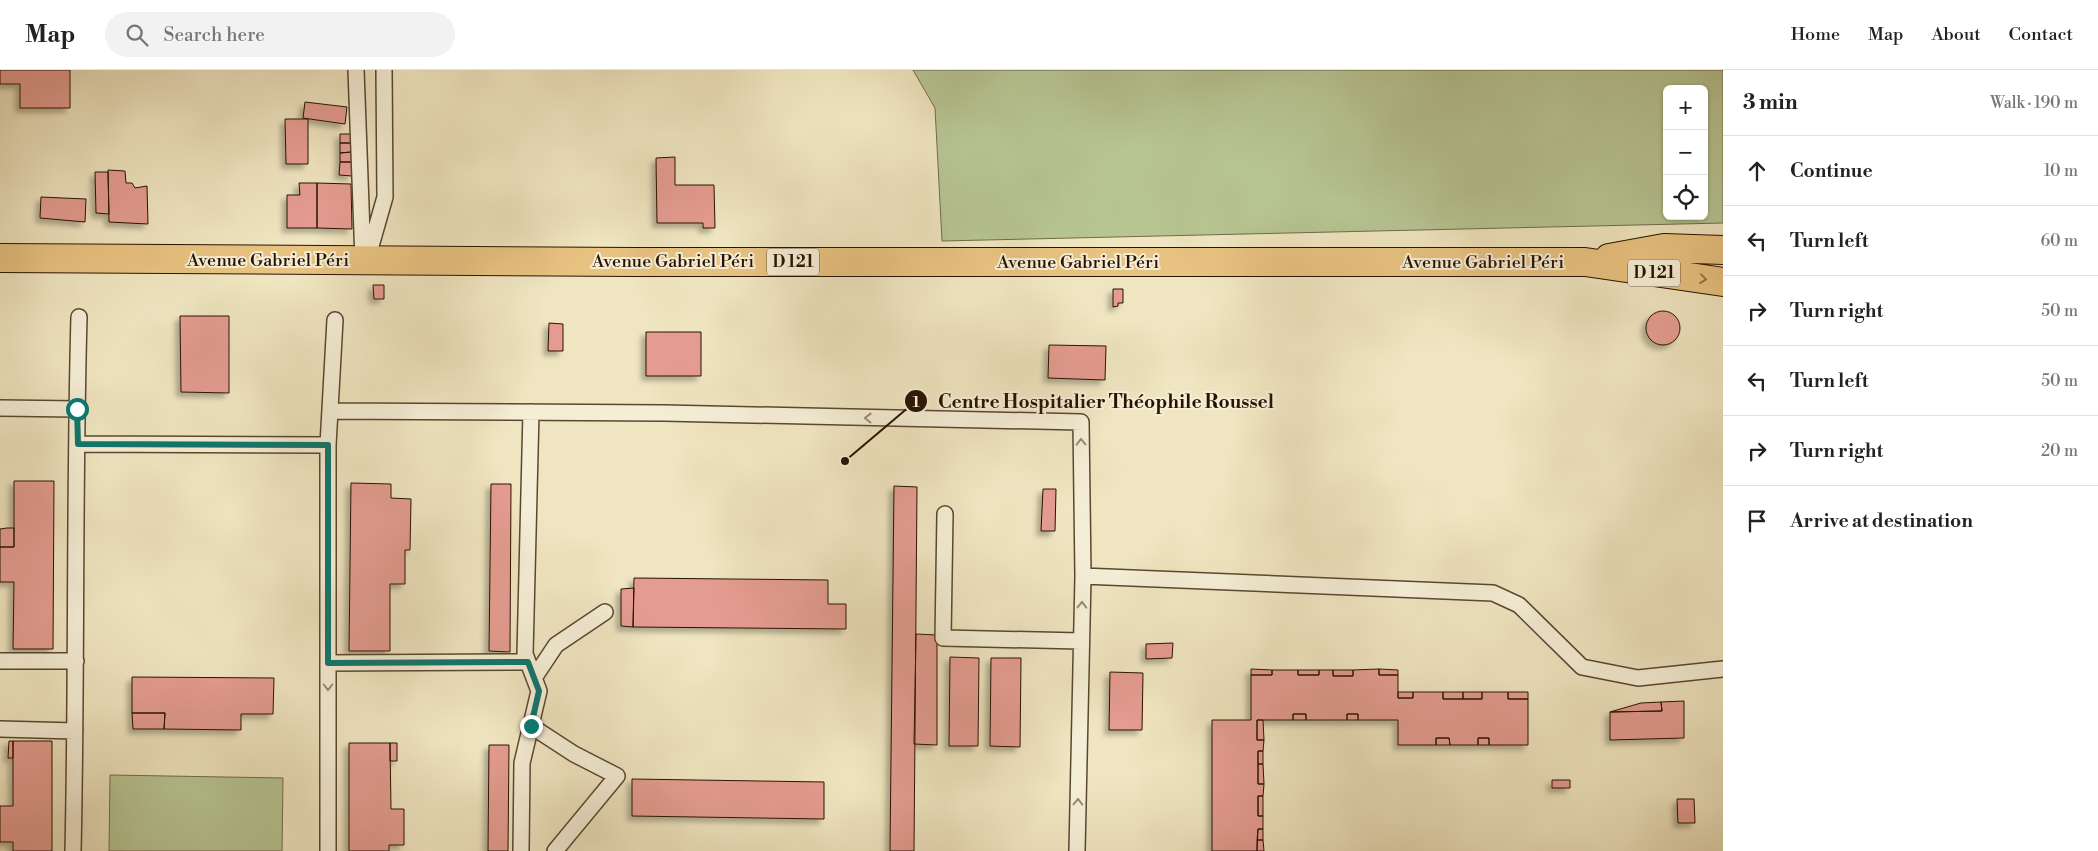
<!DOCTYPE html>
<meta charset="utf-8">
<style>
:root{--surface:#fff;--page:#f2f2f2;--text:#222;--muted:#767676;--line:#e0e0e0}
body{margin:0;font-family:"Libre Bodoni",serif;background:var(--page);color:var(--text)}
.controls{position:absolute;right:15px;top:15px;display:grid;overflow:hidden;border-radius:8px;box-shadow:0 1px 4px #0004}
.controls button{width:45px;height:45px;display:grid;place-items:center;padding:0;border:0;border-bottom:1px solid var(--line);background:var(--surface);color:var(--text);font:25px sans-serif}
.stop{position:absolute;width:15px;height:15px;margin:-11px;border:4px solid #0f766e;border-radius:50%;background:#fff}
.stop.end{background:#0f766e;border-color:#fff;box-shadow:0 1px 5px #0008}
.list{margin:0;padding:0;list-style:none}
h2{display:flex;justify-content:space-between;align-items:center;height:65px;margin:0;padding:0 20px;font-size:21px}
h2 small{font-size:16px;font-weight:400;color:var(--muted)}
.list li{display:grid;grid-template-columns:32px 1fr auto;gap:15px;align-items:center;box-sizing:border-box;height:70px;padding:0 20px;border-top:1px solid var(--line)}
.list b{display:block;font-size:19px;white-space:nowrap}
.list em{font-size:16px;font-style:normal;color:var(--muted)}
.icon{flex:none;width:28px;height:28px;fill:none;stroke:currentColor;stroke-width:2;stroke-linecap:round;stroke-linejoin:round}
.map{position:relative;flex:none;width:1723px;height:781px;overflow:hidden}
header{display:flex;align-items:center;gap:30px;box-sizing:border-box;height:70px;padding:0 25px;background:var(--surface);border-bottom:1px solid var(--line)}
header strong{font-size:24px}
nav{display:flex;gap:28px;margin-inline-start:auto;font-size:18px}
.search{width:350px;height:45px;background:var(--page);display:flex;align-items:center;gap:12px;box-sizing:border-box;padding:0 18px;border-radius:28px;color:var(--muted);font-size:19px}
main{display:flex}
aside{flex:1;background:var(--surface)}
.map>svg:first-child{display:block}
.green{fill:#b7c593;stroke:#706c4a;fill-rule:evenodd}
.building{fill:#e49c90;stroke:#291200;filter:url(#shadow)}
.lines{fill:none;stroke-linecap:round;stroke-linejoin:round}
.lane-casing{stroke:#5a4730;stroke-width:18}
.primary-casing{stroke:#291200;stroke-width:30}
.lane{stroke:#f5eed6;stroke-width:15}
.primary{stroke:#e8c280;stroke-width:28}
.oneway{stroke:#927346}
.oneway2{stroke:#998b76}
.route{stroke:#0f766e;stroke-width:6}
.labels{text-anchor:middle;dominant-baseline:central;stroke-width:4;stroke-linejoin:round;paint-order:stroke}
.shield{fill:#f5eed6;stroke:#665440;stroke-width:1}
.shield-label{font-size:16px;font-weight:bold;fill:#291200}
.street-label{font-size:18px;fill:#291200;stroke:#f5eed6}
.leader{fill:none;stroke:#291200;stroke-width:2}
.callout-dot{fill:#291200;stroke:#f5eed6;stroke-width:2}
.mark-label{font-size:15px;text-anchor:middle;font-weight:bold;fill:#fff}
.callout-label{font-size:19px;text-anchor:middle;font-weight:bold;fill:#291200;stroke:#f5eed6;stroke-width:4;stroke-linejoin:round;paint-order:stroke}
</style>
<header>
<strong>Map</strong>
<div class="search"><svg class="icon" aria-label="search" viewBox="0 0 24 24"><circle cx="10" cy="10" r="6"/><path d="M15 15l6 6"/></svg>Search here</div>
<nav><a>Home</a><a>Map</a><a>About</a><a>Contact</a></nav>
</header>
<main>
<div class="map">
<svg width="1723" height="781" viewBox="0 0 1723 781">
<defs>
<filter id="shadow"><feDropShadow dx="-4.5" dy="4.5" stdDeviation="2.5" flood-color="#0004"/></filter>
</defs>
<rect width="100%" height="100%" fill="#efe5c0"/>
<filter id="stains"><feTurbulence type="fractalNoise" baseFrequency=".004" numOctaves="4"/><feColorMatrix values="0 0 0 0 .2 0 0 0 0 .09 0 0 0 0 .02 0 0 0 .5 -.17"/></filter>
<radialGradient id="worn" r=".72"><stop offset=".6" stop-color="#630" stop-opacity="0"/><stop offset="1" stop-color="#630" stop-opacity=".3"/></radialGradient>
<path class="green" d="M913,0H1723V153L942,171L935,38ZM1667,19H1704V146H1667Z
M110,705L283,708L282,781H109Z"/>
<path class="building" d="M0,0H70V38H20V14H0Z
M305,32L347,37L345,54L303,48Z
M285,49H308V94H286Z
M340,64H351V73H340Z
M340,73H351V82L340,83Z
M351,82L352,92H340V83Z
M675,87V115H714L715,158H703V153H657L656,88Z
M340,92H352V106L339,105Z
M108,100L125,101L126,113H132L135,118L147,116L148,154L109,152Z
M95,102H108L109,144L96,143Z
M299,113H317V158H287V125H300Z
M317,113L351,114L352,159L317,158Z
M41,127L86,129L85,152L40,148Z
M373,215H384V229H374Z
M1113,219H1123V233H1118V236L1113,237Z
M1646 258a17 17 0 1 1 34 0a17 17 0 1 1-34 0Z
M180,246H229V323L181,322Z
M549,253L563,254V281H548Z
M646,262H701V306H646Z
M1049,275L1106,276L1105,310L1048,308Z
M14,411H54L53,579H13L14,512H0V477H14Z
M351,413L391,414V428L411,429L410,480H405V514H390V581H349Z
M491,414H511L510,582L489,581Z
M894,416L917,417L914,781H890Z
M1043,419H1056L1055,461H1041Z
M7,458H14V477H0V459Z
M634,508L828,510V534H846V559L633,557Z
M634,518L633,557L621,556V519Z
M916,564L937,565V675L914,674Z
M1173,573L1172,588L1146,589V574Z
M950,587L979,588L978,676H949Z
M991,588H1021L1020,677L990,676Z
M1251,599L1272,600V605H1251Z
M1379,599V605H1398V628H1413V622H1443V629H1482V622H1508V629H1528V675H1489V668H1478V675H1450L1449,668H1436V675H1398V650H1358V644H1347V650H1306V644H1293V650H1257V670H1264L1263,681H1258V714H1264L1263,726H1258V746H1263V759H1258L1257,781H1212V650H1251V605H1272V600H1298V605H1319V600H1333V606H1353V600Z
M1379,599L1398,600V605H1379Z
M1298,600H1319V605H1298Z
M1333,600H1353V606H1333Z
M1110,602L1143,603L1142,660H1109Z
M132,607L274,608L273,644H241V660L164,659L165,643H132Z
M1398,622H1413V628H1398Z
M1443,622H1463V629H1443Z
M1463,622H1482V629H1463Z
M1508,622H1528V629H1508Z
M1684,631V668L1610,670V642L1662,641L1661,632Z
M1661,632L1662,641L1610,642L1641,633Z
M132,643H165L164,659H133Z
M1293,644H1306V650H1293Z
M1347,644H1358V650H1347Z
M1257,650H1263L1264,670H1257Z
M1436,668H1449L1450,675H1436Z
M1478,668H1489V675H1478Z
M9,671H13V688H8Z
M13,671H52V781H13V772H0V736H13Z
M349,673H390L391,739H404V775H389V781H349Z
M390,673H397V691H390Z
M489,675H509L508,781H488Z
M1258,681H1263V694H1258Z
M1258,694H1263L1264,714H1258Z
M632,709L824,712V749L632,746Z
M1552,710H1570V718H1552Z
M1258,726H1263V746H1258Z
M1677,729H1694L1695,753H1678Z
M1258,759H1263V770H1257Z
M1257,770H1263L1264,781H1257Z"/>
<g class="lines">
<defs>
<path id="lane" d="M356,0L363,190
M367,190L385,127L384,0
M0,338L77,339
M330,341L664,343L1081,352L1083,506L1077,781
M78,374L328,375
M945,444L943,568L1081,571
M1083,506L1493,523L1519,535L1582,597L1638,608L1723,599
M0,591H76
M328,593L528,592
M534,608L556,575L605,542
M531,656L574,684L617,706L555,781
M0,659L75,661
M73,781C77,603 74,425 79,247
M328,781V375L335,250
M521,781L522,693L539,621L525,584L531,342"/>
<path id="primary" d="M0,188L636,192H1585L1723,212
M1609,188L1664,178L1723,180"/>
</defs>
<use href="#lane" class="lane-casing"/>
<use href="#primary" class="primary-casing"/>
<use href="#lane" class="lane"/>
<use href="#primary" class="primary"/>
</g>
<defs><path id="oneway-chevron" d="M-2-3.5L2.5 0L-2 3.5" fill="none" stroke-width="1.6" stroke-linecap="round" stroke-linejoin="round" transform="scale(1.25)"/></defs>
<use class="oneway" href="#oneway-chevron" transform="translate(1703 209) rotate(7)"/>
<g class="oneway2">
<use href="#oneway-chevron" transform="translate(868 348) rotate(-179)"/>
<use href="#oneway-chevron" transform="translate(1081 372) rotate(-91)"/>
<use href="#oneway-chevron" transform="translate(1082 535) rotate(-89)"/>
<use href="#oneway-chevron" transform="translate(328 617) rotate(90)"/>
<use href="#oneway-chevron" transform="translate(1078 732) rotate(-89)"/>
</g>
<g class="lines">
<path class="route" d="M77,339L78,374L328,375V593L528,592L539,621L531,656"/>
</g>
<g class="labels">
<g class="shield">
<rect x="767" y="178.5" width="52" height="27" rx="4"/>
<rect x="1628" y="189.5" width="52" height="27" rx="4"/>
</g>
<g class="shield-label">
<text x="793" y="192">D 121</text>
<text x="1654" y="203">D 121</text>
</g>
<g class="street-label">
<text x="268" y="190">Avenue Gabriel Péri</text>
<text x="673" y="191">Avenue Gabriel Péri</text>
<text x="1078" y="192">Avenue Gabriel Péri</text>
<text x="1483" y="192">Avenue Gabriel Péri</text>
</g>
</g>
<path class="leader" d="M845 391L916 331"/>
<g class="callout-dot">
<circle cx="845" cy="391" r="5"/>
<circle cx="916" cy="331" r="12"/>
</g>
<g class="mark-label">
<text x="916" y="337">1</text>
</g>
<g class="callout-label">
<text x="1106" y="338">Centre Hospitalier Théophile Roussel</text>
</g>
<rect width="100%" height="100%" filter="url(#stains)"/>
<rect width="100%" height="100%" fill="url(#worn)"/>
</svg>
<div class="controls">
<button>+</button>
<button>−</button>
<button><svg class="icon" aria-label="locate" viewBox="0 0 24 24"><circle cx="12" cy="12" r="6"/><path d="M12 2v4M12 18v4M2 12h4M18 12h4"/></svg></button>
</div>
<div class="stop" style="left:77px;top:339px"></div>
<div class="stop end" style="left:531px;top:656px"></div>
</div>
<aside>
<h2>3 min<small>Walk · 190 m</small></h2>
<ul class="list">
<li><svg class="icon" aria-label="ahead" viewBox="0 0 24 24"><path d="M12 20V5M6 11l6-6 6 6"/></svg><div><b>Continue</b></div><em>10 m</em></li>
<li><svg class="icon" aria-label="left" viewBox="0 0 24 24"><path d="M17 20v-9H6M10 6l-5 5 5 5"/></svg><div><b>Turn left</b></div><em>60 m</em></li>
<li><svg class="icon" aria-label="right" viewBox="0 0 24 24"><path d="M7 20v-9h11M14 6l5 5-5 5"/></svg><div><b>Turn right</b></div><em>50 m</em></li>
<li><svg class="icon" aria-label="left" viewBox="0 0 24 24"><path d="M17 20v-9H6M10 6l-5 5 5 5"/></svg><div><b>Turn left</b></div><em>50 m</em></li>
<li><svg class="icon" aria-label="right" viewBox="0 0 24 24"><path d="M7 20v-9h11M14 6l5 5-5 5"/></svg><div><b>Turn right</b></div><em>20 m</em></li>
<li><svg class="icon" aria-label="arrive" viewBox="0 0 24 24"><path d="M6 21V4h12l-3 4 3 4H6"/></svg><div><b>Arrive at destination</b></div></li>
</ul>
</aside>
</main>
